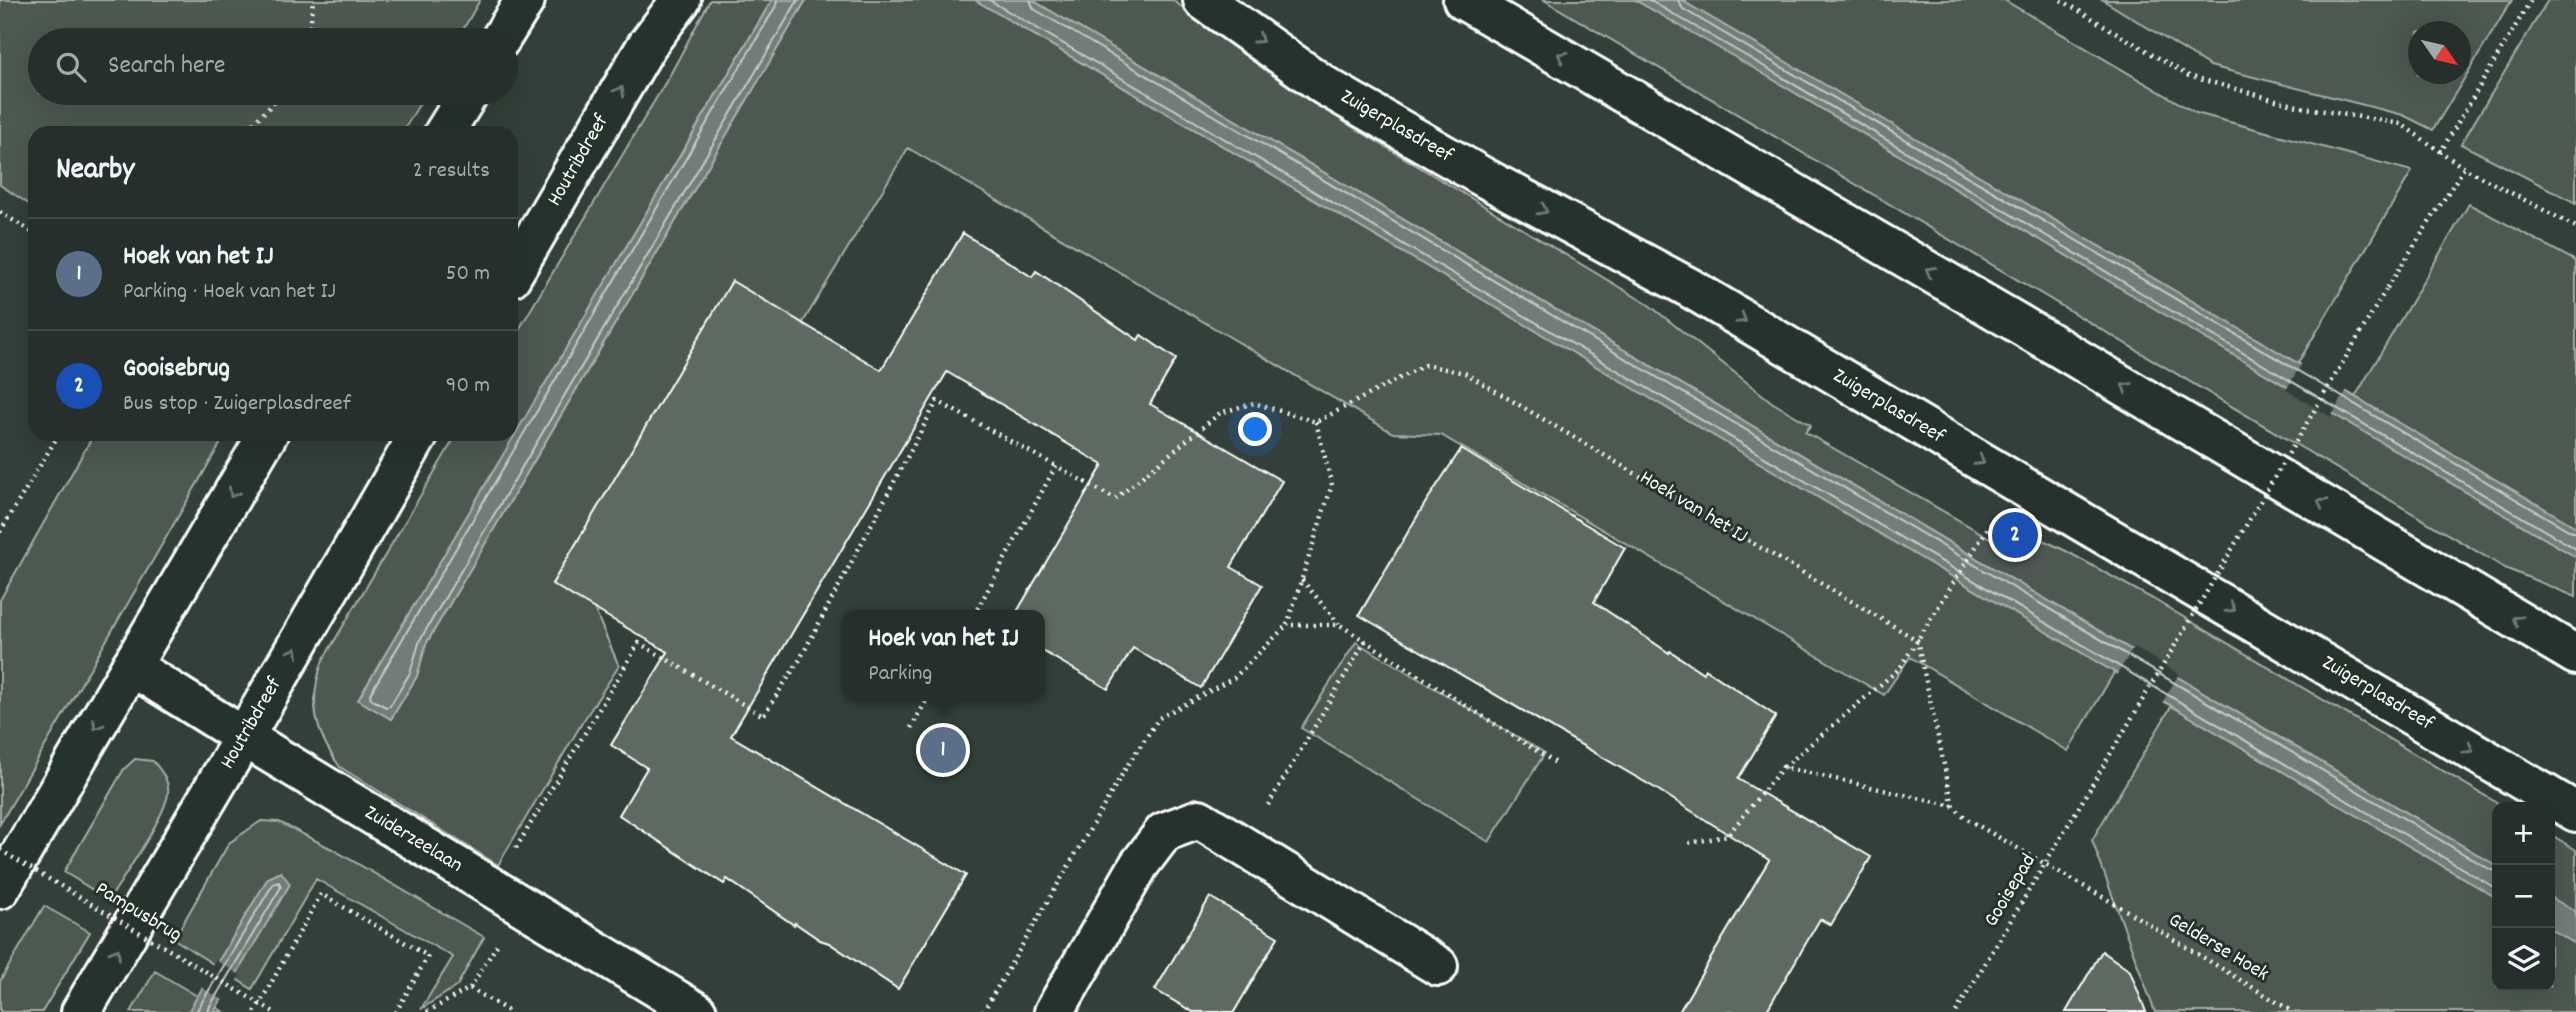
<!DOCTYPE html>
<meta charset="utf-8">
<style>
:root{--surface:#262f2c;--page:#2e3734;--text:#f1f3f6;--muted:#a4a9a9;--line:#424a48;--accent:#1a73e8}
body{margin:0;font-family:Dekko,sans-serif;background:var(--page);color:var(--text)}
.controls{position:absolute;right:21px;bottom:21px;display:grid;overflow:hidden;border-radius:14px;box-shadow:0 7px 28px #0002}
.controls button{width:63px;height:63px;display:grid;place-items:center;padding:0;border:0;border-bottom:2px solid var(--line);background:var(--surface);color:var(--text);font:35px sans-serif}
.compass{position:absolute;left:2408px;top:21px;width:63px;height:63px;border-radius:50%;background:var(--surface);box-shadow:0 7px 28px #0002;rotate:124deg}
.you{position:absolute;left:1256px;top:430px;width:24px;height:24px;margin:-18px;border:5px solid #fff;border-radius:50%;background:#1a73e8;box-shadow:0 0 0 10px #1a73e833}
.badge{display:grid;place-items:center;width:46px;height:46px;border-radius:50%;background:var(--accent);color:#fff;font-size:23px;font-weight:700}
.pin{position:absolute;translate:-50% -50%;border:4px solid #fff;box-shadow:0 2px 7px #0006}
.popup{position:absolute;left:842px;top:610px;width:203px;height:91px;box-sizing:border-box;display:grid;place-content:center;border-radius:14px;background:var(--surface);filter:drop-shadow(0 2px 5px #0005);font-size:23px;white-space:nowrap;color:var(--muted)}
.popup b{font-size:26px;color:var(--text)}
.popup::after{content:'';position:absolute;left:50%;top:100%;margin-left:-14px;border:14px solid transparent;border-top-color:var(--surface)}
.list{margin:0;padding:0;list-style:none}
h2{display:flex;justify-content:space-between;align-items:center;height:91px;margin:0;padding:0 28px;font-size:30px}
h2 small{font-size:23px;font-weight:400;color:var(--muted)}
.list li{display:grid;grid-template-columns:46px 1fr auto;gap:21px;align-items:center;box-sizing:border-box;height:112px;padding:0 28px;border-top:2px solid var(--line)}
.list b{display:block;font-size:26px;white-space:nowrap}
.list p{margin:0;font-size:23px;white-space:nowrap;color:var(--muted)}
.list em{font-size:23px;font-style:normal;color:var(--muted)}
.icon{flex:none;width:38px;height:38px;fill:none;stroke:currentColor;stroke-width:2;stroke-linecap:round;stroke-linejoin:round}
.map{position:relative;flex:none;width:2576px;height:1012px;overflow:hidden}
.search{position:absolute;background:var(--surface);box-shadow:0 7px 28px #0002;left:28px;top:28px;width:490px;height:77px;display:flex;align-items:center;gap:18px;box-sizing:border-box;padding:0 24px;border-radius:38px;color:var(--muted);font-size:26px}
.panel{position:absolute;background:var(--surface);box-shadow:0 7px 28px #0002;left:28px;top:126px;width:490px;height:315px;border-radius:21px}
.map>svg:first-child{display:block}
.green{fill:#4d5853;stroke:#a6aca9;stroke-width:2;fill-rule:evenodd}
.water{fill:#737b78;stroke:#abb0ae;stroke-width:2}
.pier{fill:#333f3a}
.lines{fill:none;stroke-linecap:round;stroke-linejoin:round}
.shore{stroke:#c7cac9;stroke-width:2}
.building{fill:#5f6964;stroke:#fff;stroke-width:2}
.minor-casing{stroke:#fff;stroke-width:44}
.major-casing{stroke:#fff;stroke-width:44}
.path{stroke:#fff;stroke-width:4.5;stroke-dasharray:2 5;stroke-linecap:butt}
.minor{stroke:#26332d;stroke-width:38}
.major{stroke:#26332d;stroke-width:38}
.path-bridge{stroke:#fff;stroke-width:4.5;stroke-dasharray:2 5;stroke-linecap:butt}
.oneway{stroke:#727a76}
.labels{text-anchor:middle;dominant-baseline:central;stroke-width:6;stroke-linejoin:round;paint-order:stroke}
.street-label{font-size:21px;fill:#fff;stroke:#26332d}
</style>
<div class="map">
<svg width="2576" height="1012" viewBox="0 0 2576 1012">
<rect width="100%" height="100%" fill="#333f3a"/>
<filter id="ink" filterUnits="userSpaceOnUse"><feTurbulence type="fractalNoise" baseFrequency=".0143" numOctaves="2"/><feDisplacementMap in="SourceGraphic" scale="14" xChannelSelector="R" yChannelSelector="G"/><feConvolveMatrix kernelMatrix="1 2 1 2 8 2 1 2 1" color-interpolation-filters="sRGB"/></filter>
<g filter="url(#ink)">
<path class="green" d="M0,0H480L457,40H40V93H426L402,133H35V208L0,185Z
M710,0H772L359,700L391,719L417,676L426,644L806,0H975L2115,671L2068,751L1910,657L1884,695L1441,435L1393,433L908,148L790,344L587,592L619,666L582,723L498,865L340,767C314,731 308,702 323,660L457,434H511V343L671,73Z
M1032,0H1172L1346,123L1649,305L1773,403L1811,425L1805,432L2009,549L2022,530L2066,551L2153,599L2504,807H2497V866Z
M1544,0H2004L2196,113L2412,171L2298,363L2355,397L2469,204L2576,261V597L2505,568Z
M2103,0H2512L2433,130L2403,115L2210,66ZM2418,32H2460V74H2418Z
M2548,0H2576V203L2461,144Z
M94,434H226L0,824V600Z
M1356,642L1545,753L1489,842L1301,728Z
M2172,705L2497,898V986H2550V929L2576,944V1012H2155L2092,840Z
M135,759L153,761C161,771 170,780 168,794C164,819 124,876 109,900L64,872L124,769Z
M261,821L279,822L332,849L484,937L457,986L421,1009L453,957L316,879L252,989L174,939L229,843Z
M2550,834L2576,850V912L2550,897Z
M44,906L90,932L42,1012H0V981Z
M155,971L224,1012H131Z"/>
<path class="water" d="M772,0H806L426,644L417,676L391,719L358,700Z
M975,0H1032L2497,866V898Z
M1635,0H1681L2576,527V557L2162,313L1757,70Z
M281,872L290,884L214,1012H188L268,878Z
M2550,897L2576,912V944L2550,929Z"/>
<path class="pier" d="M2303,361L2348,388L2331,417L2286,390Z
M2134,647L2179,674L2162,703L2116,676Z
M215,960L240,975L225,1001L199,986Z"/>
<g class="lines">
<path class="shore" d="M777,0L776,6L370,694L371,699L386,707L390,706L410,673L420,640L798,0
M989,0L2497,889
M1030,0L1034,9L2491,870L2497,871
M1649,0L1760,64L2165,307L2576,549
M1678,0L1683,9L2570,531L2576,533
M196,1012L273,884L279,882L281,887L210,1006L208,1012"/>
</g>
<path class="building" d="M963,233L1032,277L1036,271L1138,340L1141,335L1176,359L1150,404L1282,481L1231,567L1262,585L1201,688L1133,648L1108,689L1039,649V615H1015L1103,465L947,372L731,736L966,875L898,989L829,943L820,940L795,923L794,925L727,879L724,884L619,815L647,768L611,745L668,652L552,584L732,281L881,370Z
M1461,449L1625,548L1594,602L1669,653L1670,651L1703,673L1705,669L1776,716L1738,779L1871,857L1831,925L1820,919L1766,1012H1679L1769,860L1655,788L1359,615L1424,505Z
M1210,897L1278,937L1234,1012H1193L1155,990Z
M2102,951L2130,971L2146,1012H2066Z"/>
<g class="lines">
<defs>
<path id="minor" d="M131,666L244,737L697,1012
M1054,1012L1139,865L1164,832L1199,819L1438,966"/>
<path id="major" d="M1203,0L1325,86L1483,177L1690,288L2069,514L2576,812
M1463,0L2014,321L2576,655
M500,40L525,0
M444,133L469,93
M511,277L647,45L681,0
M0,889L268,434
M81,1012L244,737L419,434"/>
</defs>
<use href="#minor" class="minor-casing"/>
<use href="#major" class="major-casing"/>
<path class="path" d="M2061,0L2189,76L2301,107L2401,124L2464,168L2576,227
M309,40L313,0
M243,133L284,93
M2440,153L2531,0
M0,212L35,234
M2387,288L2464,168
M1316,422L1332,485L1287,625H1340L1559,765
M0,532L59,434
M1302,580L1339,624
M974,615L1056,466L1115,499L1220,413L1254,403L1316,422L1425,365L1465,373L1917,640L1953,806
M911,728L929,696
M1784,767L1900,668L1991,523
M1268,805L1366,640
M1689,843L1727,836L1783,767L1953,806L1967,819L2127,911L2293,1012
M516,848L639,643L763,716L799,661L937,401L1056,466
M470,988L510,1012
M255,1012L321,894L428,956L396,1012
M427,1012L470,988L497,945
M983,1012L1127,766L1159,718L1234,678L1287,625
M1956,1012L2092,785"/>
<use href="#minor" class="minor"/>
<use href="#major" class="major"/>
<path class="path-bridge" d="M2092,785L2387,288
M0,850L274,1012"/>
</g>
<defs><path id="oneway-chevron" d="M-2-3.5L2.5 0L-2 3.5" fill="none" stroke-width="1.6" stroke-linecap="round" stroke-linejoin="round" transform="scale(1.75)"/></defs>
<g class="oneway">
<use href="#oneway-chevron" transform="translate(1259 39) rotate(35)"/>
<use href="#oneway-chevron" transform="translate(1562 56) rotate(-150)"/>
<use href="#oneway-chevron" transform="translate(620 91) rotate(-60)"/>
<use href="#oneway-chevron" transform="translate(1543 210) rotate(28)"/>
<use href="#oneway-chevron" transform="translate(1930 271) rotate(-150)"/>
<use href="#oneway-chevron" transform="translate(1742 319) rotate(31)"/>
<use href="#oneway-chevron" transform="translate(2126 387) rotate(-149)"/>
<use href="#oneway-chevron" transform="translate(1980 461) rotate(31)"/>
<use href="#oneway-chevron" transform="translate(233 493) rotate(120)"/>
<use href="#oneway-chevron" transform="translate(2322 503) rotate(-149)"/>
<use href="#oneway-chevron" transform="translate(2231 608) rotate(31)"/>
<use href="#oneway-chevron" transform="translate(2517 620) rotate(-149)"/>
<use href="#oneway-chevron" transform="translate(294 652) rotate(-60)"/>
<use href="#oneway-chevron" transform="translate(97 725) rotate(121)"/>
<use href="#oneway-chevron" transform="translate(2469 749) rotate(31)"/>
<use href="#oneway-chevron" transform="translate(116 953) rotate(-59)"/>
</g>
</g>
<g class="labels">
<g class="street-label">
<text transform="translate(1396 127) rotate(30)">Zuigerplasdreef</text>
<text transform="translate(579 161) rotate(-60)">Houtribdreef</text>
<text transform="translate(1888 407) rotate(31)">Zuigerplasdreef</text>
<text transform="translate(1693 508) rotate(31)">Hoek van het IJ</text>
<text transform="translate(2377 694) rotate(31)">Zuigerplasdreef</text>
<text transform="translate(252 724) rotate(-60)">Houtribdreef</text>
<text transform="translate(413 840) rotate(31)">Zuiderzeelaan</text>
<text transform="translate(2011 891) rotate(-59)">Gooisepad</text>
<text transform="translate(138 913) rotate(31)">Pampusbrug</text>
<text transform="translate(2218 948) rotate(31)">Gelderse Hoek</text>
</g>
</g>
</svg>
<div class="controls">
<button>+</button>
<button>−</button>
<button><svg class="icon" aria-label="layers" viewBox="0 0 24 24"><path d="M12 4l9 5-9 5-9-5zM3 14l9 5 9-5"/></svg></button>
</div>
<svg class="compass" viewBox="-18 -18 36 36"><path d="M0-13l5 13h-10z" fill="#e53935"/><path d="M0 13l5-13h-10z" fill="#a4a9a9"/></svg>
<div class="you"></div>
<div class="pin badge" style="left:943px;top:750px;background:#5c6f8a">1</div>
<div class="popup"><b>Hoek van het IJ</b>Parking</div>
<div class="pin badge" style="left:2015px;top:535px;background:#1a4fb4">2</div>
<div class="search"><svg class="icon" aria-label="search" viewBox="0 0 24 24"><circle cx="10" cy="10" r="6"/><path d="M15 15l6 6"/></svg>Search here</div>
<section class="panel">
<h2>Nearby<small>2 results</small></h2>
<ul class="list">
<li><span class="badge" style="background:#5c6f8a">1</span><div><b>Hoek van het IJ</b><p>Parking · Hoek van het IJ</p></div><em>50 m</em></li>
<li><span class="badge" style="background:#1a4fb4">2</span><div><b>Gooisebrug</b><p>Bus stop · Zuigerplasdreef</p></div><em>90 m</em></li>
</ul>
</section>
</div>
